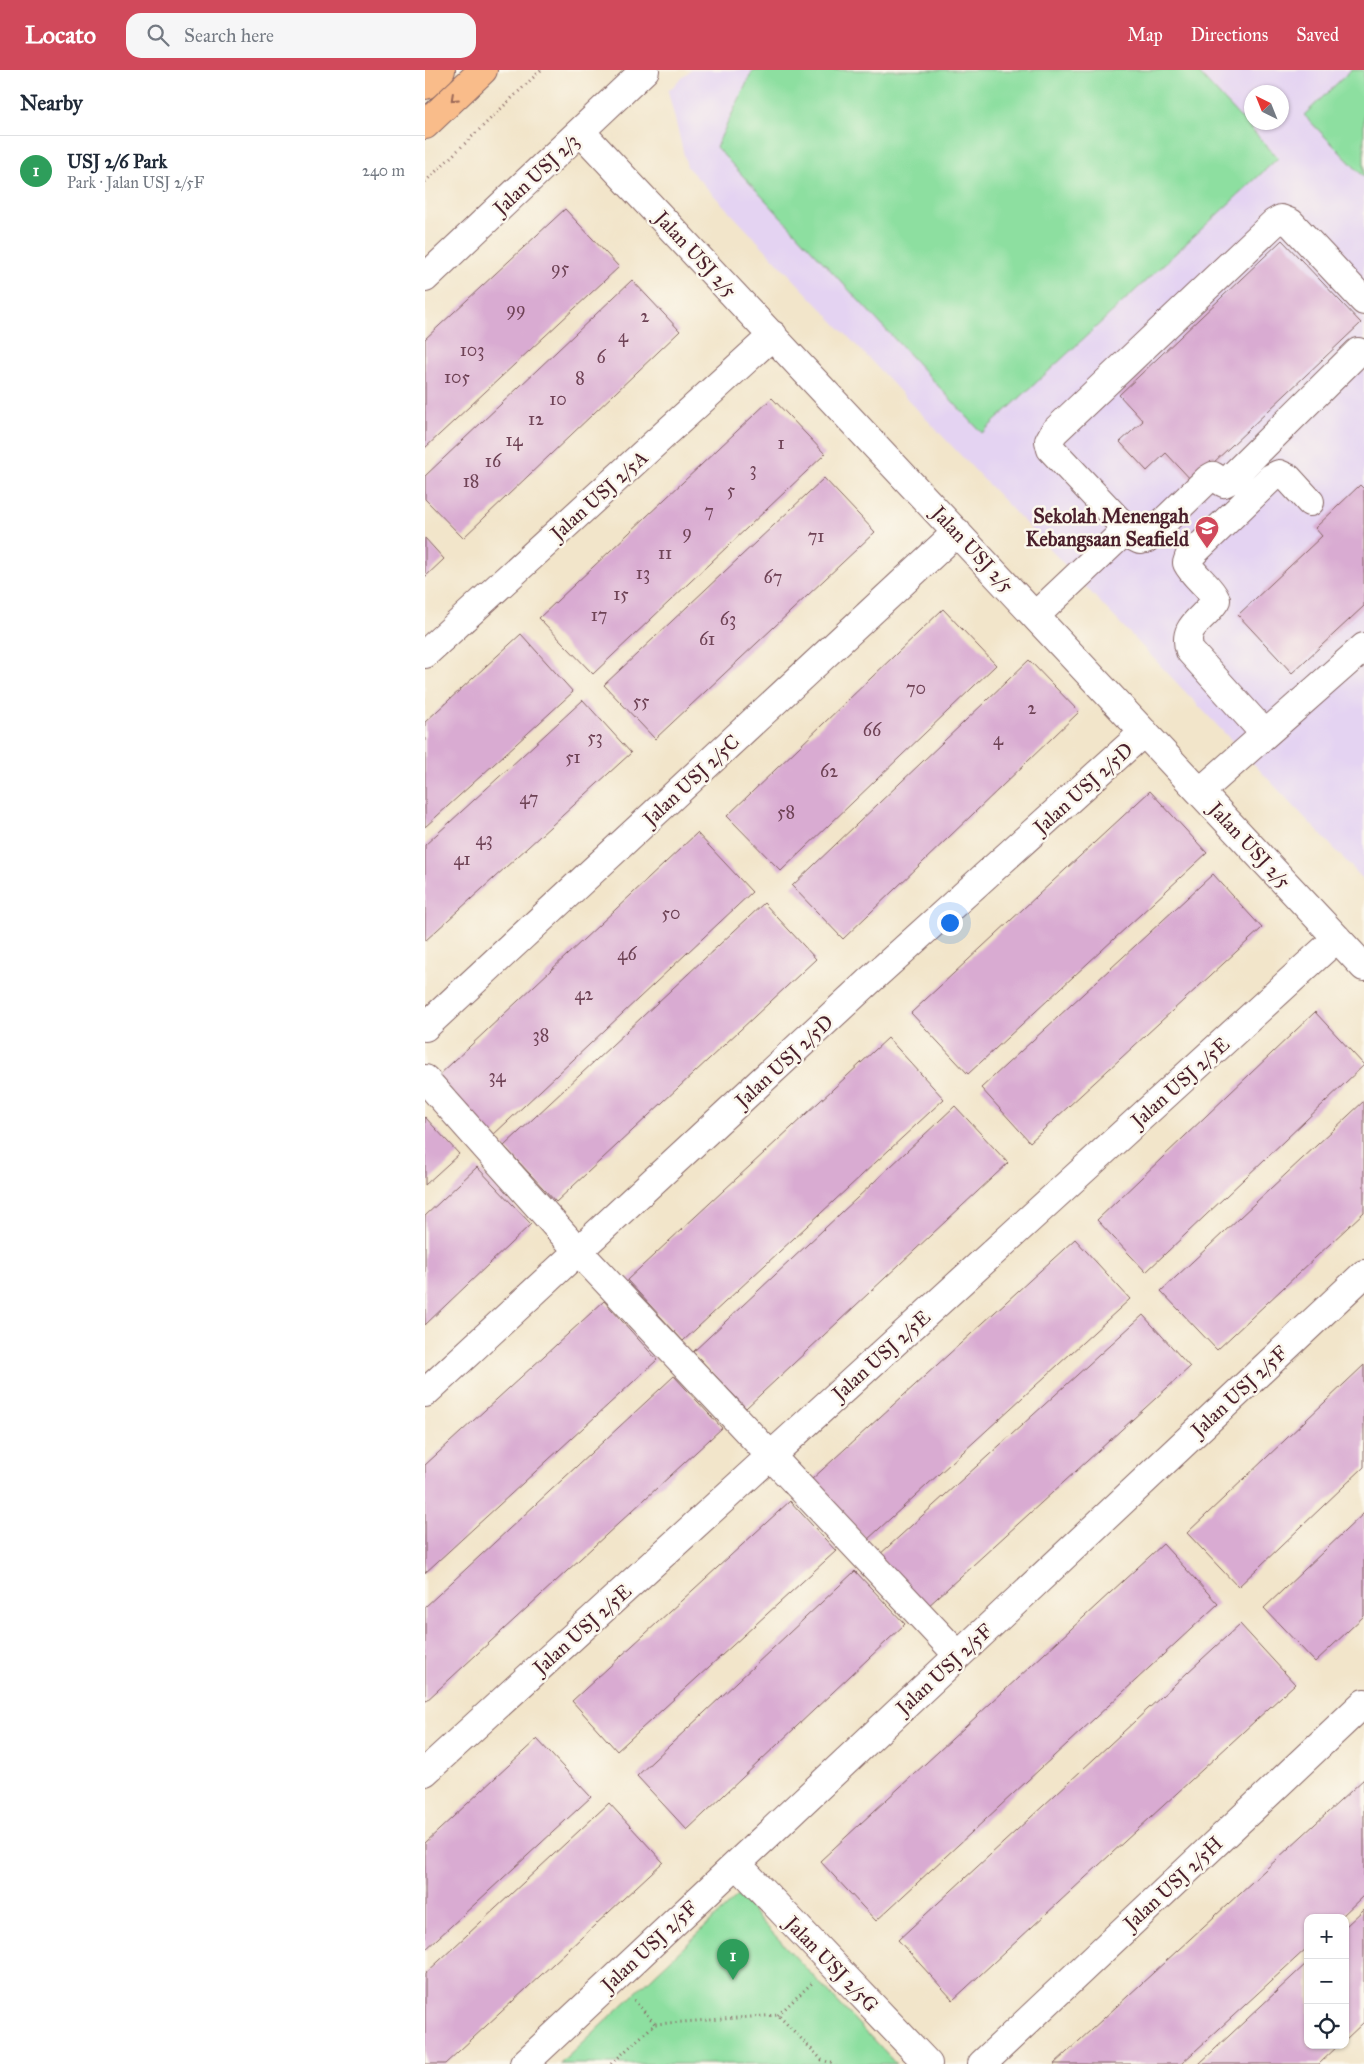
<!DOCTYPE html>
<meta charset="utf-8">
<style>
:root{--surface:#fff;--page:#f6f6f7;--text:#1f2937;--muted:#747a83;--line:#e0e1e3;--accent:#d1495b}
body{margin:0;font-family:"IM FELL Great Primer",serif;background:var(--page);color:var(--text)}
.controls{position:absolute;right:15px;bottom:15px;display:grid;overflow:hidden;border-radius:10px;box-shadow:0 1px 4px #0004}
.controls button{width:45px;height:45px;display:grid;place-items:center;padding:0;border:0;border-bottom:1px solid var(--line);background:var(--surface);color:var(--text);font:25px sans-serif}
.compass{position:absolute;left:819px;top:15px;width:45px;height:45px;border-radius:50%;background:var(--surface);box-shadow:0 1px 4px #0004;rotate:317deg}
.you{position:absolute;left:524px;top:852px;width:18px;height:18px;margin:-12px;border:4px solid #fff;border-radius:50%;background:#1a73e8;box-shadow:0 0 0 8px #1a73e833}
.badge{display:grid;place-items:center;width:32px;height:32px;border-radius:50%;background:var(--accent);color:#fff;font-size:16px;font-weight:700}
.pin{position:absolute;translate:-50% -41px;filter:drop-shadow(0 1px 2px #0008)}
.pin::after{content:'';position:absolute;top:26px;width:18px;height:15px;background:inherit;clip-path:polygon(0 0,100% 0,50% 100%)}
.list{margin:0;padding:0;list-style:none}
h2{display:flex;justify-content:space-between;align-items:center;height:65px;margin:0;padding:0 20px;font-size:21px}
h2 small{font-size:16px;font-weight:400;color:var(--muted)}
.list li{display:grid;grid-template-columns:32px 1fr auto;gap:15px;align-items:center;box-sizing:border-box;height:70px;padding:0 20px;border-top:1px solid var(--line)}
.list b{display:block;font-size:19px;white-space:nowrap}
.list p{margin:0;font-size:16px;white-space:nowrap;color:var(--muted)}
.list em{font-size:16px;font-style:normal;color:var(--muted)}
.icon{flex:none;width:28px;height:28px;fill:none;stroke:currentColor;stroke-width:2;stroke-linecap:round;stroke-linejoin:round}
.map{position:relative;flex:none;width:939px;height:1994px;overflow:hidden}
header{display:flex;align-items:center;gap:30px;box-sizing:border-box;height:70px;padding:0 25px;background:var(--accent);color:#fff}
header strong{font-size:24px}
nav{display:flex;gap:28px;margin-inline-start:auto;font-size:18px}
.search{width:350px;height:45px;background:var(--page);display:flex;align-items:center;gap:12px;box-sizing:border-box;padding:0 18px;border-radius:15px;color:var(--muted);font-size:19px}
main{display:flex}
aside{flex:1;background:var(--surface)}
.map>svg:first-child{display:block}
.built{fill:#e4d3f2;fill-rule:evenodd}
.green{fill:#8ddfa0;stroke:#6c7f66}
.building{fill:#d9abd2}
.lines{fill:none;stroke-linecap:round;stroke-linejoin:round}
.minor-casing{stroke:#856463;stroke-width:30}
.highway-casing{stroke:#856463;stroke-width:30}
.path{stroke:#856463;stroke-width:3;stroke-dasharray:1 4;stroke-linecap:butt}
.minor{stroke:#fff;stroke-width:28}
.highway{stroke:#f9bc8a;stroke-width:28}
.oneway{stroke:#996656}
.labels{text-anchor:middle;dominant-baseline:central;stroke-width:5;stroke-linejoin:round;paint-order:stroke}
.number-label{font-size:18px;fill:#6e4255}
.street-label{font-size:20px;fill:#4a1f2b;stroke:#fbf7ec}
.poi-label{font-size:20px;font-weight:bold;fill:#4a1f2b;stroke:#fbf7ec;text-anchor:end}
</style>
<header>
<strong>Locato</strong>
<div class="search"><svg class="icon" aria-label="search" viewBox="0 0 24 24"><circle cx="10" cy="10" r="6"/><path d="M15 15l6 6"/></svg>Search here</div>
<nav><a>Map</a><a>Directions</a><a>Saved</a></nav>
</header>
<main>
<aside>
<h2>Nearby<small></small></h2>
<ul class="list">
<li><span class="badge" style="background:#2e9e5b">1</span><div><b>USJ 2/6 Park</b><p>Park · Jalan USJ 2/5F</p></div><em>240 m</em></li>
</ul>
</aside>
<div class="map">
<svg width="939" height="1994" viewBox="0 0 939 1994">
<rect width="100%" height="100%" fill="#fbf7ec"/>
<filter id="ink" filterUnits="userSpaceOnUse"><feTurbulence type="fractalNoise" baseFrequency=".02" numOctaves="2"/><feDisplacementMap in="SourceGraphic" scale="10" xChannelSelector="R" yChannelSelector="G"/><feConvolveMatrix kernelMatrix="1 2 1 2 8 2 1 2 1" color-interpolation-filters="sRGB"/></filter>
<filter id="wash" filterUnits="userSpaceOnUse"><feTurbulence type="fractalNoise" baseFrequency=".0096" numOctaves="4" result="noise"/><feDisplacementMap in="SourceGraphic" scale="20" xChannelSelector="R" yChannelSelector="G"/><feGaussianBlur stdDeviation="1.12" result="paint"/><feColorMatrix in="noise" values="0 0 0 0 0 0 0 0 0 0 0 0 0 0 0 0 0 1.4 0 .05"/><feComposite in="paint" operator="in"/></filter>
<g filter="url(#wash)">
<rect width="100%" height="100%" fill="#f2e5ca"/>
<path class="built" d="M266,0H939V810L262,97L243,21ZM826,22H856V52H826Z"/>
<path class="green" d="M328,0H771L853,88L557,363L291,77Z
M926,0H939V107L879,45Z
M313,1826L471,1994H135Z"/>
<g id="blocks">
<path class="building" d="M140,139L194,197L0,378V269Z
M857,170L936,253L768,412L741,383L722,401L695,372L718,351L694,325Z
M207,210L255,261L38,468L0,429V406Z
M347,328L400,384L168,604L114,548Z
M399,408L450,462L230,669L179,615Z
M935,415L939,419V536L867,603L813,545L897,466L890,458Z
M0,468L19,489L0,507Z
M518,539L571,595L356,801L302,746Z
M96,564L148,622L0,757V652Z
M604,590L654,642L418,869L367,816Z
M158,630L206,683L0,871V775Z
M725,721L782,783L543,1004L486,943Z
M272,763L327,822L67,1066L12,1007Z
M788,804L837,858L605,1072L556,1018Z
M339,833L391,889L131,1132L79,1076Z
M890,942L939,995L721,1202L672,1150Z
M463,968L519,1029L258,1271L202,1210Z
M939,1031V1142L792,1280L736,1221Z
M530,1036L583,1093L321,1338L268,1282Z
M0,1047L34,1084L0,1115Z
M52,1097L106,1154L0,1255V1146Z
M650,1169L705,1229L442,1470L386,1410Z
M179,1231L232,1290L0,1503V1395Z
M718,1245L765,1297L501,1538L453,1486Z
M939,1295V1397L813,1517L762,1463Z
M249,1306L297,1358L0,1632V1537Z
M365,1431L411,1481L192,1681L147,1631Z
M939,1443V1546L890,1592L839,1538Z
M738,1474L793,1534L451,1851L395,1791Z
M430,1501L480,1554L262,1760L212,1706Z
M815,1554L870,1614L528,1930L473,1870Z
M112,1669L166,1727L0,1880V1773Z
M939,1709V1825L915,1848H883V1877L756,1994H629Z
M184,1733L238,1792L20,1994H0V1904Z
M939,1839V1952L920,1970V1857Z
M883,1892V1975H914L894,1994H774Z"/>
</g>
</g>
<g filter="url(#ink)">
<use href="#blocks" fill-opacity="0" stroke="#856463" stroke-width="1"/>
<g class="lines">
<defs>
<path id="minor" d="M156,62L939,897
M0,208L220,0
M933,282L803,411L799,413L788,406L783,409L721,469L715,470L709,467L626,379L624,371L629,362L849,153L856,149L866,153L939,231
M610,546L702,459
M0,584L348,265
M840,664L765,581C756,555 779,550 791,530C785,516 769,507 762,493L764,487L846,408L854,404L863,408L885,432
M775,722L939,577
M0,957L532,462
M0,1009L154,1182L533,1585
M0,1323L442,913L719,662
M0,1702L912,868
M312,1794L503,1994
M99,1994L939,1204
M557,1994L939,1633"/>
<path id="highway" d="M0,15L16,0
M0,55L58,0"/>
</defs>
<use href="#minor" class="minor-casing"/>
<use href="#highway" class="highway-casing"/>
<path class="path" d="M0,112L116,0
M209,1930L230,1954
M353,1945L387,1913
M186,1994L230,1954L353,1945L397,1990L409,1994"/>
<use href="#minor" class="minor"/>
<use href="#highway" class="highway"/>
</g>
<defs><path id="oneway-chevron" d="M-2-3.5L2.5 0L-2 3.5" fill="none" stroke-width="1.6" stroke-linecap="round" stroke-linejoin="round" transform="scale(1.25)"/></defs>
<use class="oneway" href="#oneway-chevron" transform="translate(29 28) rotate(137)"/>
</g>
<defs>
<symbol id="school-pin" viewBox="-11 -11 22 30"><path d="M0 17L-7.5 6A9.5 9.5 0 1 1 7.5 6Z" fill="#d1495b" stroke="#fbf7ec"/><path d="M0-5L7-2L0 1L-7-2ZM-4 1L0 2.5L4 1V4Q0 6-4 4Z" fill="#fff"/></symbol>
</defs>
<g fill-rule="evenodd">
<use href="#school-pin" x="768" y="444" width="28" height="38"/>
</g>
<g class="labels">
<g class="number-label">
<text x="135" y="198">95</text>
<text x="91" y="239">99</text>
<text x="220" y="246">2</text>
<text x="198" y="266">4</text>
<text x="47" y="280">103</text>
<text x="176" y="287">6</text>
<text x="32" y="307">105</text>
<text x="155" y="308">8</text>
<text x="133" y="329">10</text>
<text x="111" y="349">12</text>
<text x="89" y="370">14</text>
<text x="356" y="373">1</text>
<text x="68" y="391">16</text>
<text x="328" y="399">3</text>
<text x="46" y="411">18</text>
<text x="306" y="420">5</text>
<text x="284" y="441">7</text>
<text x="262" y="462">9</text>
<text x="391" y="466">71</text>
<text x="240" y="483">11</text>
<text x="218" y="503">13</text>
<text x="348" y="507">67</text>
<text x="196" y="524">15</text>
<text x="174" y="545">17</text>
<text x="303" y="549">63</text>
<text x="282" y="569">61</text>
<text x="491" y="618">70</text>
<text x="216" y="631">55</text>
<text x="607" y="638">2</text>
<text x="447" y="660">66</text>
<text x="170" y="667">53</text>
<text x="573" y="669">4</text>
<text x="148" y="687">51</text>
<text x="404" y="701">62</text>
<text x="104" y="728">47</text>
<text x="361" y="742">58</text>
<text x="59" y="769">43</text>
<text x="37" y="789">41</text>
<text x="246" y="843">50</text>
<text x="202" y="884">46</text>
<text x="159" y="924">42</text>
<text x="116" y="965">38</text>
<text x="72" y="1006">34</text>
</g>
<g class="street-label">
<text transform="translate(111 104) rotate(-43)">Jalan USJ 2/3</text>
<text transform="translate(271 184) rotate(47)">Jalan USJ 2/5</text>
<text transform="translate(174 425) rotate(-42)">Jalan USJ 2/5A</text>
<text transform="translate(548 479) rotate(47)">Jalan USJ 2/5</text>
<text transform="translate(266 710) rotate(-43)">Jalan USJ 2/5C</text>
<text transform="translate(658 718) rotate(-42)">Jalan USJ 2/5D</text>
<text transform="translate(825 775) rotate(47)">Jalan USJ 2/5</text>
<text transform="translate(359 991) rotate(-43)">Jalan USJ 2/5D</text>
<text transform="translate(755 1012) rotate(-42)">Jalan USJ 2/5E</text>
<text transform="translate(456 1285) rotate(-42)">Jalan USJ 2/5E</text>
<text transform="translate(814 1321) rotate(-43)">Jalan USJ 2/5F</text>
<text transform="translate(157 1559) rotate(-42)">Jalan USJ 2/5E</text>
<text transform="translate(519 1599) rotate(-43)">Jalan USJ 2/5F</text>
<text transform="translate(748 1813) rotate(-43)">Jalan USJ 2/5H</text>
<text transform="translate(224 1876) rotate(-43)">Jalan USJ 2/5F</text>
<text transform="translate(407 1894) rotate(46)">Jalan USJ 2/5G</text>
</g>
<g class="poi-label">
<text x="764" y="446">Sekolah Menengah<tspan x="764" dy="23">Kebangsaan Seafield</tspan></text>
</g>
</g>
</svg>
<div class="controls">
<button>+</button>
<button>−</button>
<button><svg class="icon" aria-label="locate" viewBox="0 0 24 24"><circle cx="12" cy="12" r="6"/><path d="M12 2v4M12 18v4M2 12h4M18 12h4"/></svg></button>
</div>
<svg class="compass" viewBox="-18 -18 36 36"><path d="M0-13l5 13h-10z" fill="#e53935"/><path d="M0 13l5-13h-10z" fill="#747a83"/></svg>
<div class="you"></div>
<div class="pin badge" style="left:308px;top:1910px;background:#2e9e5b">1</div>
</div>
</main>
